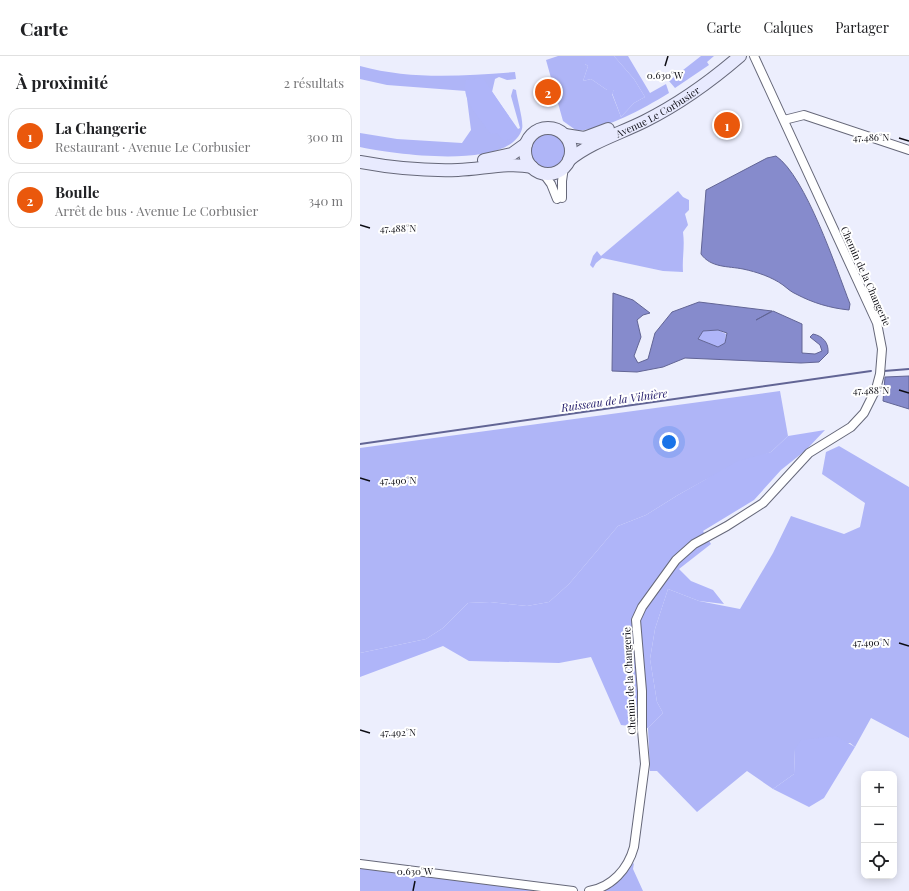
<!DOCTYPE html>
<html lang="fr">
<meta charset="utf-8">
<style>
:root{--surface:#fff;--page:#f2f2f2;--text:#202124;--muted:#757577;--line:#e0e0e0;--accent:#ea580c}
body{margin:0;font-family:"Playfair Display",serif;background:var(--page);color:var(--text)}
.controls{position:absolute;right:12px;bottom:12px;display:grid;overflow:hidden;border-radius:8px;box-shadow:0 2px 10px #0003}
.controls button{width:36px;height:36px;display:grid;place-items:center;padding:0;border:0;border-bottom:1px solid var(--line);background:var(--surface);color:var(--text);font:20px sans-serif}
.you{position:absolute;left:309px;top:386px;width:14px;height:14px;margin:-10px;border:3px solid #fff;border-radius:50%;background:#1a73e8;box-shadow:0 0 0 6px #1a73e833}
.badge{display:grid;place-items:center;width:26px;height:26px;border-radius:50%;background:var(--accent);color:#fff;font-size:13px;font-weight:700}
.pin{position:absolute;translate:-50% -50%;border:2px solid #fff;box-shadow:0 1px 4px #0006}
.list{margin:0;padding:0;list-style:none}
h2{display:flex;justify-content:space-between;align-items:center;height:52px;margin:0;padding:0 16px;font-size:17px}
h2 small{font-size:13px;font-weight:400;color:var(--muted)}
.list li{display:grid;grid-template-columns:26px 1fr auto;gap:12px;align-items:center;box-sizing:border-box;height:56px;margin:0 8px 8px;padding:0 8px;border:1px solid var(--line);border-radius:12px}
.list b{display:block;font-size:15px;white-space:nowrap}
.list p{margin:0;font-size:13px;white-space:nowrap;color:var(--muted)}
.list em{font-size:13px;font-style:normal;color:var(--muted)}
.icon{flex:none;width:22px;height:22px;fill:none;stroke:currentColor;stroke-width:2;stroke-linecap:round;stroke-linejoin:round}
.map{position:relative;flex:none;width:549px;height:835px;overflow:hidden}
header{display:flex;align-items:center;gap:24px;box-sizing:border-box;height:56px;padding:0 20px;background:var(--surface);border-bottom:1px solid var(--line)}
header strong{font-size:19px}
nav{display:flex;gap:22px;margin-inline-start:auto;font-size:14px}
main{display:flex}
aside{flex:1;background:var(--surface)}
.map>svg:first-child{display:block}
.green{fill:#afb5f7}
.forest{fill:#afb5f9}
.water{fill:#868bcc;stroke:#626595;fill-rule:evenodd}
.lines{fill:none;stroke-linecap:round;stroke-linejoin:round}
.stream{stroke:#626595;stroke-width:2}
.street-casing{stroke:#666879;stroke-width:10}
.secondary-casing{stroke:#666879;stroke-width:14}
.street{stroke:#fff;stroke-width:8}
.secondary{stroke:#e8eafe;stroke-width:12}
.ticks{fill:none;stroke:#0d0d14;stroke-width:1.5}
.labels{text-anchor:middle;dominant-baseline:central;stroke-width:4;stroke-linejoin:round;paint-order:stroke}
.street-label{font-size:10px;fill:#0d0d14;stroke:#fff}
.water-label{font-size:11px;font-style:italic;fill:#29226e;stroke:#fff}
.ticks-label{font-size:10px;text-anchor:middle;fill:#0d0d14;stroke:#fff;stroke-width:4;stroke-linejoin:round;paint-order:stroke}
</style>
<header>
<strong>Carte</strong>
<nav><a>Carte</a><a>Calques</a><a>Partager</a></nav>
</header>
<main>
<aside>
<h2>À proximité<small>2 résultats</small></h2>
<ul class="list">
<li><span class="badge">1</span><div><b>La Changerie</b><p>Restaurant · Avenue Le Corbusier</p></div><em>300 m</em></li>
<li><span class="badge">2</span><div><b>Boulle</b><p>Arrêt de bus · Avenue Le Corbusier</p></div><em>340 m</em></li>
</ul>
</aside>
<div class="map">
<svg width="549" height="835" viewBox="0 0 549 835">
<rect width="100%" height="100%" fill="#eceefd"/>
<path class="green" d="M198,0H225V8L228,10L223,25L231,23L247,34H254L252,38L261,61L274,47L285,41L274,23L254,0H268L290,37L306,28L309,37C281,54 249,72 217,75L203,65L186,4Z
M341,0H354L347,6L349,9L315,32L309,25Z
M0,10C51,24 103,20 155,16L156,23L147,24L139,21L135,23L132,36L158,73L160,72L151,40L153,33L156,34C157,43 164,66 162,73C150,115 33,98 0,91V77L37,83L102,87L111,74L106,35L27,29L0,23Z
M171 95a17 17 0 1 1 34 0a17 17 0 1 1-34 0Z
M318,135L323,141L329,144V154L325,158L328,169L323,176C325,191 322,202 323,216L303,215L242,202L236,207L233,212L230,209L233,200L237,195L241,200Z
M420,335L428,380L411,396L345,424L318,439L286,459L258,470L209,528L189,546L167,550L130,546L108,547L83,572L66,583L0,597V392Z
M479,390L549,431V682L511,662L495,691L490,687L435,693L434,718L413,733L387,715L337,756L297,715H290L288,672L303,657L297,646L290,603L295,573L308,533L339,545L380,553L413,497L431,460L484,478L500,471L505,447L462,418L466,396Z
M274,807L273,813L283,835H239Z
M0,811L189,835H0Z"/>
<path class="forest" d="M225,0H254L274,23L285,41L274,47L261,61L252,37L254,34H247L231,23L223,25L228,10L225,8Z
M123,22L158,74L155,80L146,85L141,82L137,77L131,78C121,63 100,44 106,24Z
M358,274L366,278L365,287L358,291L338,283L343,275Z
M465,374L446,394L421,414L394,444L343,475L351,488L319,513L331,525L353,534L364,548L339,545L308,533L295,573L290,603L297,646L303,657L288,672L261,669L231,601L199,607L109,605L83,590L0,621V597L66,583L83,572L108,547L130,546L167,550L189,546L209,528L258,470L286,459L318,439L378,405L411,396L428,380Z
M476,680L495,691L464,742L449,751L413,733L434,718L435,693L441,684Z"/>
<path class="water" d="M416,100C446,121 476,212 490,248L489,254C470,252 453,247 436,238C431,236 427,232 423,229C412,221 397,216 383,213C368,210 351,212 341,198L346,134L407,102Z
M253,237L273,244L290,257L283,259L277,264L281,281L274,300L278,307L288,303L295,277L312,256L339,246L412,255L396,264L413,255L442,268V297L455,298L462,295L460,289L450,281L453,278C463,280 469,287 468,297L459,306L441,307L325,302L303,311L277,316L252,315ZM358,274L367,277L365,287L358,291L338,283L343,275Z
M549,320V353L523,345L525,321Z"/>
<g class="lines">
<path class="stream" d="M524,315L549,313
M0,388L511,315"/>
<defs>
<path id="street" d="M424,64L444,59L549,94
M183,117L191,128L197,143
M202,142V125L204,111
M0,808L213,835
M229,835C252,831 268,813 274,791L285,708L282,674V635L276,564L282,551L316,504L334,488L367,470L403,447L449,397L491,371L504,357L516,333L520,318L522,293L517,267L394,0"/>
<g id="secondary">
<circle cx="188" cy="95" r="23"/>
<path d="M205,79L224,82L248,73"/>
<path d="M124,104L152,98L166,88"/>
<path id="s1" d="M209,104C231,86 259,78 285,65C319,48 351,25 380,0"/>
<path d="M0,106C32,112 65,115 98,114C123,113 148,106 172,111"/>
</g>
</defs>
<use href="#street" class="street-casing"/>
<use href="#secondary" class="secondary-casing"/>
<use href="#street" class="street"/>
<use href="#secondary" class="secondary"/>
</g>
<path class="ticks" d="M305,10L308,0M539,82L549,85M0,169L10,172M539,334L549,337M0,422L10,425M539,587L549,590M0,674L10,677M53,835L55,825"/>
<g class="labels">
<g class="street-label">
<text stroke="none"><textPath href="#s1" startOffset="101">Avenue Le Corbusier</textPath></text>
<text transform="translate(506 220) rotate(66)">Chemin de la Changerie</text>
<text transform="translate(269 625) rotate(-93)">Chemin de la Changerie</text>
</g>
<g class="water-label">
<text transform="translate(254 344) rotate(-8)">Ruisseau de la Vilnière</text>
</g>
</g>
<g class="ticks-label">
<text x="305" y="23">0.630°W</text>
<text x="511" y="85">47.486°N</text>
<text x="38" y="176">47.488°N</text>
<text x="511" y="338">47.488°N</text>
<text x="38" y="428">47.490°N</text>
<text x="511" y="590">47.490°N</text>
<text x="38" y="680">47.492°N</text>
<text x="55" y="819">0.630°W</text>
</g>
</svg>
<div class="controls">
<button>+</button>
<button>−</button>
<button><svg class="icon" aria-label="locate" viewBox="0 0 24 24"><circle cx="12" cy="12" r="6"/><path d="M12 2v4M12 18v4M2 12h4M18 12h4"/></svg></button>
</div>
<div class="you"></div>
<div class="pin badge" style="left:367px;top:69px">1</div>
<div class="pin badge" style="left:188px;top:36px">2</div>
</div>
</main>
